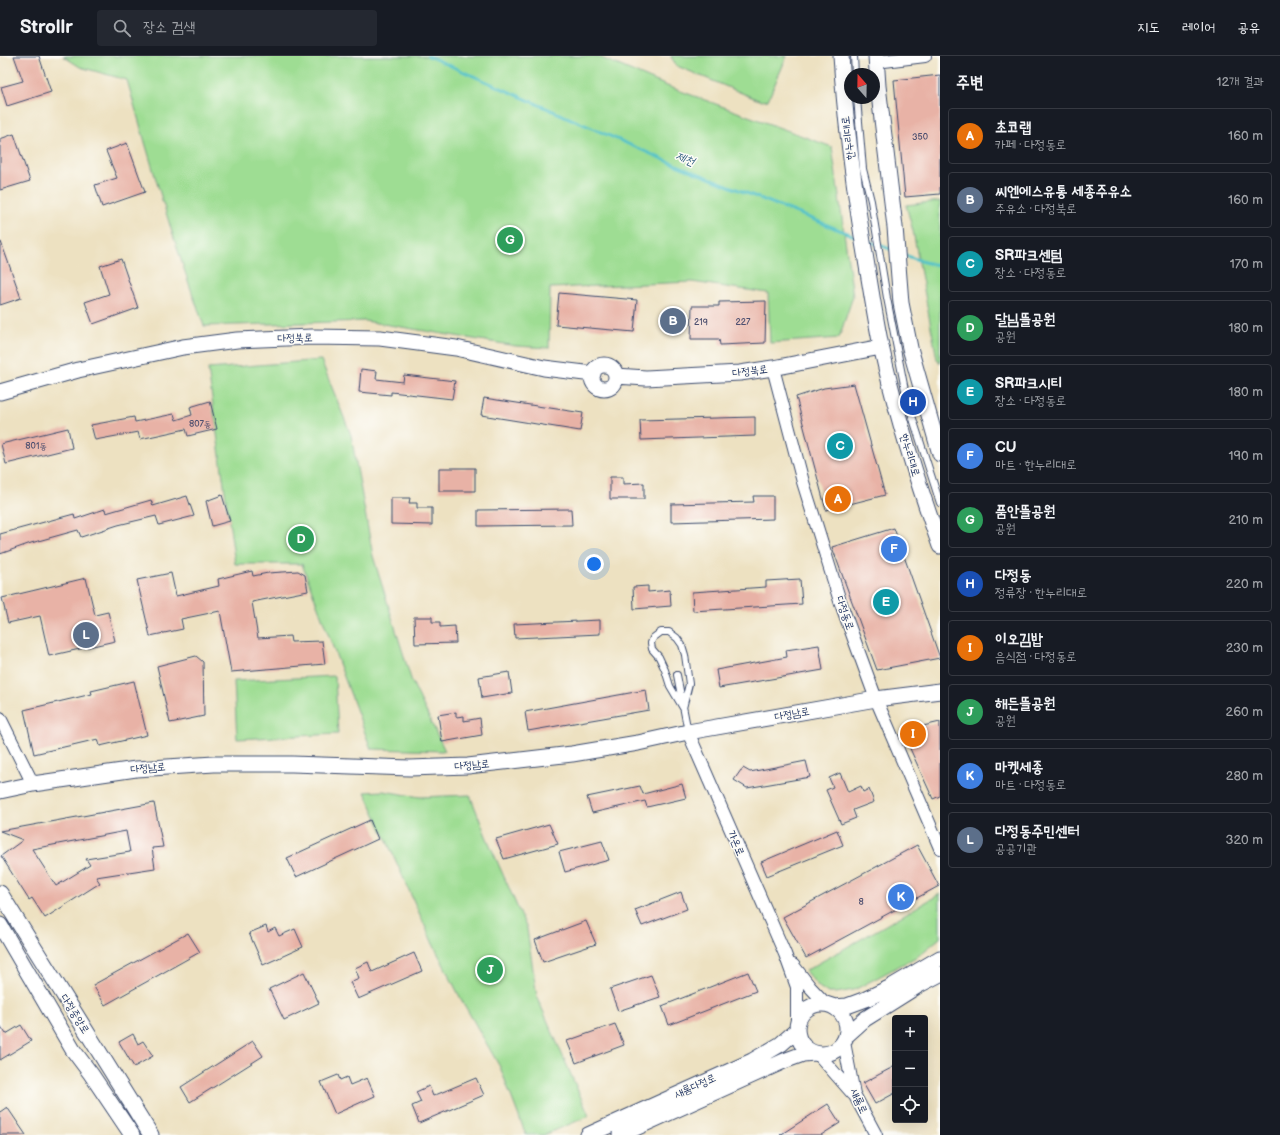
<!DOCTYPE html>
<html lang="ko">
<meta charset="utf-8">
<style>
:root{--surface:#171b24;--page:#242831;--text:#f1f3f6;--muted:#9ea1a6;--line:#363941;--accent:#1f6fb2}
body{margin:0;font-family:"Balsamiq Sans","Poor Story",sans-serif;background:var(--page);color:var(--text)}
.controls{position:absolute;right:12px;bottom:12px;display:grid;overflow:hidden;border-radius:4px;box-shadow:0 4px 16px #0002}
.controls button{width:36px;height:36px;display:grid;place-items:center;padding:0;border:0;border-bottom:1px solid var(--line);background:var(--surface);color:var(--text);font:20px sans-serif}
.compass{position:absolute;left:844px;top:12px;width:36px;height:36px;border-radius:50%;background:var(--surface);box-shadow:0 4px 16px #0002;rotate:340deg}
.you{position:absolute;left:594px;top:508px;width:14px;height:14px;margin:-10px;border:3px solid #fff;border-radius:50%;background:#1a73e8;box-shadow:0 0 0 6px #1a73e833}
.badge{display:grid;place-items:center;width:26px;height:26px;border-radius:50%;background:var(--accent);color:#fff;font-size:13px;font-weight:700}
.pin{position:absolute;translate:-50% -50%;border:2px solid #fff;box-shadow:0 1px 4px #0006}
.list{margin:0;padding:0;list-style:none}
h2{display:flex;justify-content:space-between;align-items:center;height:52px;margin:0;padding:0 16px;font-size:17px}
h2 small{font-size:13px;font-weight:400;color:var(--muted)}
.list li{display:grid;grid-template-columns:26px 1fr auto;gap:12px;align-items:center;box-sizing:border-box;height:56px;margin:0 8px 8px;padding:0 8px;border:1px solid var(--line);border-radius:4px}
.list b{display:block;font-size:15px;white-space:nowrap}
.list p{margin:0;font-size:13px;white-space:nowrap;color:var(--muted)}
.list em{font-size:13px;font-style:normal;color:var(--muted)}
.icon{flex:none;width:22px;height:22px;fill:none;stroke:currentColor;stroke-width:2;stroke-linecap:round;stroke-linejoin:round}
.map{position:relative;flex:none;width:940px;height:1079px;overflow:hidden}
header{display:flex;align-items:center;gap:24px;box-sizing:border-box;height:56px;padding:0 20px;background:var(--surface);border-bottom:1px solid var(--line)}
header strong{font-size:19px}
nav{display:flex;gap:22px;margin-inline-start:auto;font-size:14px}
.search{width:280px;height:36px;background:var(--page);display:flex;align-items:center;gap:10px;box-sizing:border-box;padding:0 14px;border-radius:4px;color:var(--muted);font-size:15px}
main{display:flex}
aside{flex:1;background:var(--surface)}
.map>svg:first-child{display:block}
.green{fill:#9edd93;stroke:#5c8678}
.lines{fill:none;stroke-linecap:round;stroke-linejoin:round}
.stream{stroke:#54c2ca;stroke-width:3}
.building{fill:#e8b2a6;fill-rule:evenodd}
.service-casing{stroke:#3a4a6d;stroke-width:8}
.minor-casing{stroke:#3a4a6d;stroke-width:14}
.tertiary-casing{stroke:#3a4a6d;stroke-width:17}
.service{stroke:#fff;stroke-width:6}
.minor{stroke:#fff;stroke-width:12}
.tertiary{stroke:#fff;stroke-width:15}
.labels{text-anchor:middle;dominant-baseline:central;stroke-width:3;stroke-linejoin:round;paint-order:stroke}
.number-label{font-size:9px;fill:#4e5070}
.street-label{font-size:11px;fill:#1b2f5e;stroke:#fdfcf7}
.water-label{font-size:12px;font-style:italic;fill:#2c5b7e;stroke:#fdfcf7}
</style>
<header>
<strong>Strollr</strong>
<div class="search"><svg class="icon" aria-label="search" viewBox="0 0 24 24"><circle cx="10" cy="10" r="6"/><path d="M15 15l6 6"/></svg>장소 검색</div>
<nav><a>지도</a><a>레이어</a><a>공유</a></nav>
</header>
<main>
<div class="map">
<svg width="940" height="1079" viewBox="0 0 940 1079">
<rect width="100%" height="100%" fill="#fdfcf7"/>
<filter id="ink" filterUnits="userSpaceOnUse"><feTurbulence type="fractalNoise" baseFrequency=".025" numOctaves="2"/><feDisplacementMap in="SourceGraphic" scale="8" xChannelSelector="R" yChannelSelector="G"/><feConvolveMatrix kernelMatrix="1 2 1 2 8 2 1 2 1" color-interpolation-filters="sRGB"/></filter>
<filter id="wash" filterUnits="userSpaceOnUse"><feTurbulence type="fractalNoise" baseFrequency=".012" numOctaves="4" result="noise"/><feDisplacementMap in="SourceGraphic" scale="16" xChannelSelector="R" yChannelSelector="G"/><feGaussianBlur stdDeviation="0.9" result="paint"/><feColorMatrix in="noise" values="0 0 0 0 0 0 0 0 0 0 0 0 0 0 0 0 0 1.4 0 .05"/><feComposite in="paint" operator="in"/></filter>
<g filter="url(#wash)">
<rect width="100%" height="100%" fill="#ede1c1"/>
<path class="green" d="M63,0H597L667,30L832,91L853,240L839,282L770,287L768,237L692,226L550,232L549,292L516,290L365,265L204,270C174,189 151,107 127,24L80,11Z
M671,0H787L768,44L761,45L677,10L671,1Z
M940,145V308L937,303L913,175L906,149Z
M321,304L351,379L373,500L412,626L445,695L371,693L302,508H235L208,313Z
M335,620L338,678L237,683L234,625Z
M383,735L420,741L470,739L486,780L527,873L537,941L589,1060L544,1079H526L500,1011L461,943L433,888L365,736Z
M940,838V882L918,900L854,934L836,937H828L819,931L805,915Z"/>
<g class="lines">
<path class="stream" d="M428,0L669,106L857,181
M868,185L893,194
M902,198L924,206L940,210"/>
</g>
<g id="blocks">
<path class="building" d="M14,0H39L51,36L7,50L1,31L23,25Z
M940,19V138L905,141L894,24Z
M14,78L30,125L0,134V83Z
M127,87L145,136L102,151L95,129L117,122L106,95Z
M0,186H1L21,242L0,249Z
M121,203L138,252L93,268L85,246L109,238L100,210Z
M559,237L637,244L634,276L556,269Z
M766,245L765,287L720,289L719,283H691L692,250H719V246Z
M361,313L377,315L376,323L403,326L404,319L455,325L452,343L391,336V339L359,336Z
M854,328L885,439L826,454L796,341L824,332Z
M484,342L583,357L580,375L481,359Z
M210,345L217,373L188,380L186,373L140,383L138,376L95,384L91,369L134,361L135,366L174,358L176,364L192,359L190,351Z
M755,361V380L641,384L640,364Z
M68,372L72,392L6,408L1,388Z
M439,412H475V435H439Z
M610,421H623V428L644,427V443H610Z
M222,439L230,465L212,470L206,445Z
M187,440L194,460L159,469L156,460L118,469L81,481L78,474L31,487L0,498V478L74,458L75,463L105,453L106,457L151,444L153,450Z
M753,440H773V463L671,466V448L754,446Z
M391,442H410L409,447H417V452H432V469L391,468Z
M571,453L572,469L478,470V454Z
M894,472L940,602L877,614L832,491Z
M252,515L253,520L268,517L298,515L305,519L308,535L252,546L258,582L290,580L291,586L322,585L325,608L231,616L220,555L181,563L183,573L150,580L137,524L171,517L176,540L219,530L218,523Z
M86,522L95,559L108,556L115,585L49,600L40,560L8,567L2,542Z
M800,523L802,548L693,555L692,536L766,531V525Z
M648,530V536L670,534L671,550L634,553L633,531Z
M414,561H432V566H440V571L455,570L456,587L415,588Z
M600,564V578L515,582L514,568Z
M819,589L823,614L719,632L716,614L787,601L786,594Z
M196,600L203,606L204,660L170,667L157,610Z
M509,616L512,637L482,642L479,621Z
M134,625L147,679L100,690L98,683L34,698L24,654L92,638L91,635Z
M646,634L649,654L528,675L525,656Z
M456,656V661L464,660V665L480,662L482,679L442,686L438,659Z
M940,666V740L933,743L902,675Z
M806,705L810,721L747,732L734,724L741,714H742L743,712L750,716Z
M840,717L848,736L861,730L863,736L869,733L874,746L853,754L856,762L841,768L826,734L833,731L829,722Z
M682,728L686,742L647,751L645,745L592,757L587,741L640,730L643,738Z
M154,747L163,791L152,792L155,812L96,821L100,827L45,862L32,842L29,844L1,800L23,784L0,775ZM126,775L130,796L86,803L90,809L56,830L32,793Z
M370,764L378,783L296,821L287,802Z
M549,768L558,788L504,803L496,783Z
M837,774L843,789L767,820L761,806Z
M602,785L609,804L565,816L559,796Z
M917,789L939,830L806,902L783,861Z
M681,836L687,853L642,870L635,854Z
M586,865L596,888L543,906L535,884Z
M266,870L268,876L275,872L279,880L295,873L303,891L263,909L249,877Z
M188,877L200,896L105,949L93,929Z
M414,897L422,915L358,943L350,926L359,922L355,912L368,906L372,916Z
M304,916L319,947L284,964L269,933Z
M748,916L756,935L669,969L662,950Z
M651,919L660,941L618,955L610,933Z
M615,968L624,989L576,1007L567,985Z
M0,969L6,978L21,969L31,985L0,1004Z
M133,978L138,988L143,985L153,1000L134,1011L119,986Z
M253,985L263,1000L190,1046L181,1031Z
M895,1010V1037L875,1048L863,1027Z
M338,1019L340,1024L347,1021L350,1029L367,1022L375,1040L335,1058L321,1026Z
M476,1022L484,1039L419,1067L412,1050L421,1046L416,1036L429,1030L433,1040Z
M828,1048L840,1067L821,1079H780Z
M7,1051L26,1079H0V1056Z"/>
</g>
</g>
<g filter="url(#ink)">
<use href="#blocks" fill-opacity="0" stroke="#3a4a6d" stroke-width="1"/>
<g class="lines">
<defs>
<path id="service" d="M854,0L855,18
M857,42L863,113L871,145L887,242L907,344L940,447
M661,576H669L677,582L682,589L685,599L689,628L683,652L670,630L665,614L659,601L652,593L651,587L653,582Z
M677,619L688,676"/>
<path id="minor" d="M876,6L925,0
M773,312L803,426L840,545L876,643L940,792
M0,662L33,728
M688,676L785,898L797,931V968
M793,909L810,931L826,948
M844,986L854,1038L876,1079
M818,998L853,1038"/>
<path id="tertiary" d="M841,0C845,62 853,124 863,186C869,221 874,256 881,290C896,358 917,425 940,490
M876,0L878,30L895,171L901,247L910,292L940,398
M592 321a12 12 0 1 1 24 0a12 12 0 1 1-24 0Z
M616,320L646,322L740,317L773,312L881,291
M0,336L78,314L183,291L237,284L312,281L380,282L456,292L544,312L593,318
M0,735L33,728L136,713L214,708H292L410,712L468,710L572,698L638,687L688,676L876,643L940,635
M0,837L151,1079
M0,869L73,994L91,1018L132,1079
M797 973a25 25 0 1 1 50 0a25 25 0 1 1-50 0Z
M834,951L847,950L866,943L889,932L940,902
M846,980L865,963L919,929L940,918
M588,1079L752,1005L781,988L797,974
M620,1079L784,1005L803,998L814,997"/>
</defs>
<use href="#service" class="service-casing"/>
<use href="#minor" class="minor-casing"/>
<use href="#tertiary" class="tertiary-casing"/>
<use href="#service" class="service"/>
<use href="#minor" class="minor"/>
<use href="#tertiary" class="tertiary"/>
</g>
</g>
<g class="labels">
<g class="number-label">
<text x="920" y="81">350</text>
<text x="701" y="266">219</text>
<text x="743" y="266">227</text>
<text x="200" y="368">807동</text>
<text x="36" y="390">801동</text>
<text x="861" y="846">8</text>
</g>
<g class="street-label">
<text transform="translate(848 82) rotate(-97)">한누리대로</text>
<text transform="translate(295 282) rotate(-2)">다정북로</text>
<text transform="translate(750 315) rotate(-7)">다정북로</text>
<text transform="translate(910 399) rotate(73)">한누리대로</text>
<text transform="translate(845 557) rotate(71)">다정동로</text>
<text transform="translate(792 658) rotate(-10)">다정남로</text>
<text transform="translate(472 709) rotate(-5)">다정남로</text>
<text transform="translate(148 712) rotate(-5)">다정남로</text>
<text transform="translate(736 787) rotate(67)">가온로</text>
<text transform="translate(75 958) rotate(58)">다정중앙로</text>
<text transform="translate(695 1030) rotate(-24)">새롬다정로</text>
<text transform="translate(859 1045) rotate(66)">새롬로</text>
</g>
<g class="water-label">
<text transform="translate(685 103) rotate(22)">제천</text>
</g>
</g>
</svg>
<div class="controls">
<button>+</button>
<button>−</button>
<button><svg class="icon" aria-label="locate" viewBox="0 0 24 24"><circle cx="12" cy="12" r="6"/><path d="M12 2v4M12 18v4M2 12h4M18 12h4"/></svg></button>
</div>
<svg class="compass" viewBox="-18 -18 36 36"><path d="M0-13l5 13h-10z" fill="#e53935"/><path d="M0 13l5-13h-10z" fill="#9ea1a6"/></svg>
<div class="you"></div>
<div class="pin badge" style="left:838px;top:443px;background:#e8710a">A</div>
<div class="pin badge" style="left:673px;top:265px;background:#5c6f8a">B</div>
<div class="pin badge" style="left:840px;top:390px;background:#0f9aa8">C</div>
<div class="pin badge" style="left:301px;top:483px;background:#2e9e5b">D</div>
<div class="pin badge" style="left:886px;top:546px;background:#0f9aa8">E</div>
<div class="pin badge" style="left:894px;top:493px;background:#3f7fe0">F</div>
<div class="pin badge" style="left:510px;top:184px;background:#2e9e5b">G</div>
<div class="pin badge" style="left:913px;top:346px;background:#1a4fb4">H</div>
<div class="pin badge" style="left:913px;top:678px;background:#e8710a">I</div>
<div class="pin badge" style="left:490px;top:914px;background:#2e9e5b">J</div>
<div class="pin badge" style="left:901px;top:841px;background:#3f7fe0">K</div>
<div class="pin badge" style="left:86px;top:579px;background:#5c6f8a">L</div>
</div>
<aside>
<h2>주변<small>12개 결과</small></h2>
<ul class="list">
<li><span class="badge" style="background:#e8710a">A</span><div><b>초코랩</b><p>카페 · 다정동로</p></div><em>160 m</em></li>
<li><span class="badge" style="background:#5c6f8a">B</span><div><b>씨엔에스유통 세종주유소</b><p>주유소 · 다정북로</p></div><em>160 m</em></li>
<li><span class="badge" style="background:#0f9aa8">C</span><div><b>SR파크센텀</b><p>장소 · 다정동로</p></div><em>170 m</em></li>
<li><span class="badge" style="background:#2e9e5b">D</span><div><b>달님뜰공원</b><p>공원</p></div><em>180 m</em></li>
<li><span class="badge" style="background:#0f9aa8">E</span><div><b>SR파크시티</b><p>장소 · 다정동로</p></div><em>180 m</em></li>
<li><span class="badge" style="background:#3f7fe0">F</span><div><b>CU</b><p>마트 · 한누리대로</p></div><em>190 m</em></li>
<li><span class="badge" style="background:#2e9e5b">G</span><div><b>품안뜰공원</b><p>공원</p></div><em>210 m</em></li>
<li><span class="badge" style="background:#1a4fb4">H</span><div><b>다정동</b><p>정류장 · 한누리대로</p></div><em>220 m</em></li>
<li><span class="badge" style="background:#e8710a">I</span><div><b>이오김밥</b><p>음식점 · 다정동로</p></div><em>230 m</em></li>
<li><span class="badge" style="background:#2e9e5b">J</span><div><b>해든뜰공원</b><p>공원</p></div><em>260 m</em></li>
<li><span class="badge" style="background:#3f7fe0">K</span><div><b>마켓세종</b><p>마트 · 다정동로</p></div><em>280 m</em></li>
<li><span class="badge" style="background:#5c6f8a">L</span><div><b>다정동주민센터</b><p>공공기관</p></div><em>320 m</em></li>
</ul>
</aside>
</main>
